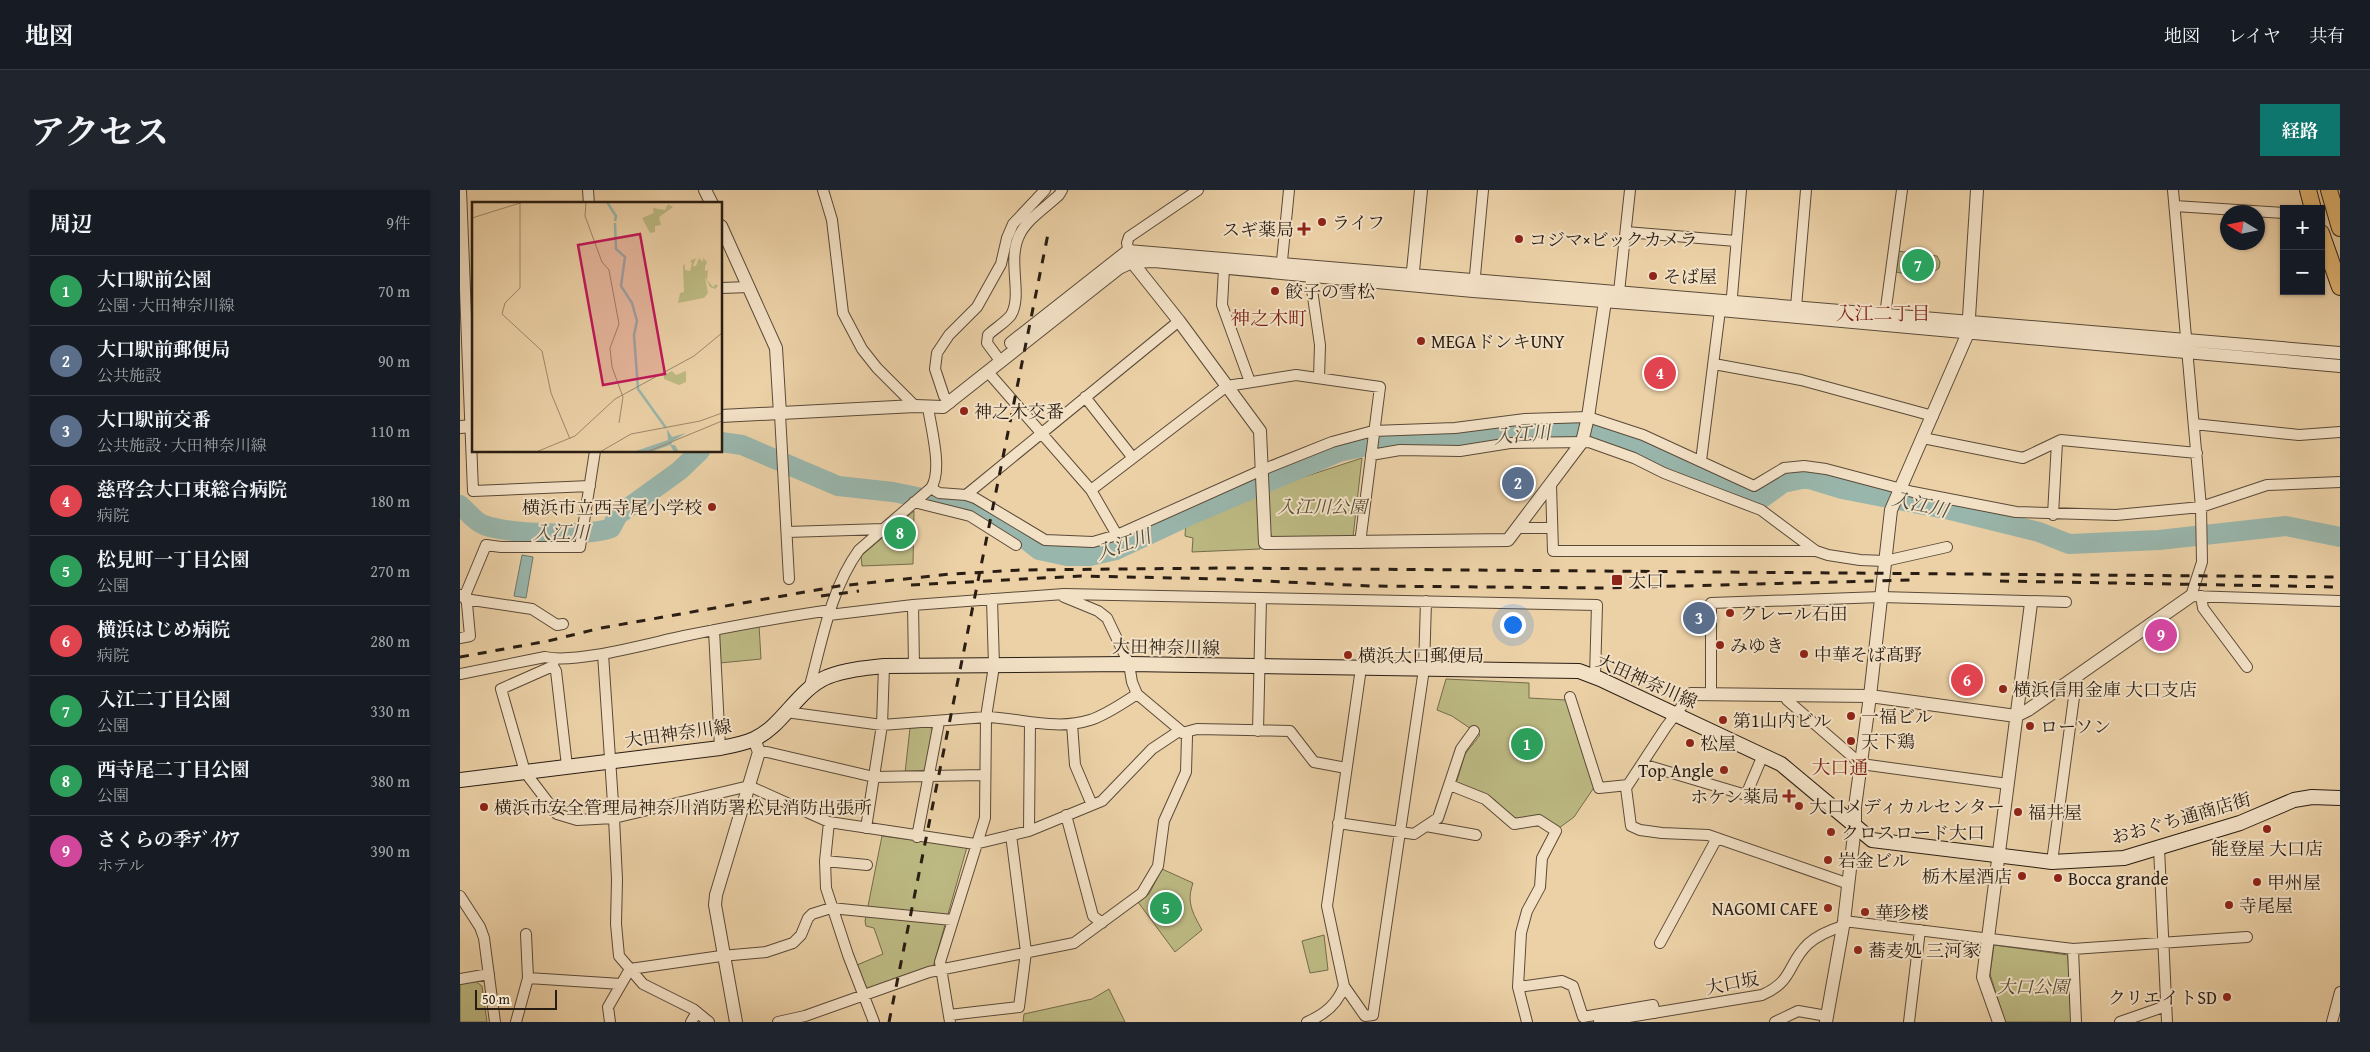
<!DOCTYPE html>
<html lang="ja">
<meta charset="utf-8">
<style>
:root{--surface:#171b24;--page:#20242c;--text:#f1f3f6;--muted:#9ea1a6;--line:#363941;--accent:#0f766e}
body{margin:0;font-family:"Gentium Book Plus","Noto Serif JP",serif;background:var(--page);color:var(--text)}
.controls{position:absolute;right:15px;top:15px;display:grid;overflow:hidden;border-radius:0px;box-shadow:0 1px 4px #0004}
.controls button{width:45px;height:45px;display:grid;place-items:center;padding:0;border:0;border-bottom:1px solid var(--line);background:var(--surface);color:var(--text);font:25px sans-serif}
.compass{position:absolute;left:1760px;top:15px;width:45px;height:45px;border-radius:50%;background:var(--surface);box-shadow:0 1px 4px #0004;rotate:280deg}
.scale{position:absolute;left:15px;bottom:12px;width:82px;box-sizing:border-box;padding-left:5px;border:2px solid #291d13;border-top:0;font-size:14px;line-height:18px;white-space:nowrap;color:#291d13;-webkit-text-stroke:4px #f3e1c6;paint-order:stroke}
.you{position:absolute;left:1052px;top:434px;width:18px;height:18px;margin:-12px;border:4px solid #fff;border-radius:50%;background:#1a73e8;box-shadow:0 0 0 8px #1a73e833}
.badge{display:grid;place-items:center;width:32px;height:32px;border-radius:50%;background:var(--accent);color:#fff;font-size:16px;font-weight:700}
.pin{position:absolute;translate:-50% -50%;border:2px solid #fff;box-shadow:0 1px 5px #0006}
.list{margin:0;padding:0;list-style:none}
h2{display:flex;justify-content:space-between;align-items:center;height:65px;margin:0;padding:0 20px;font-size:21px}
h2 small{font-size:16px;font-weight:400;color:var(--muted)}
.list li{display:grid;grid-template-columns:32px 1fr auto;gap:15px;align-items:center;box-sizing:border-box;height:70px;padding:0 20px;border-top:1px solid var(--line)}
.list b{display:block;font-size:19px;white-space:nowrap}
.list p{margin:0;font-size:16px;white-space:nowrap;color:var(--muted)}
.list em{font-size:16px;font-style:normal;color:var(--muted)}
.map{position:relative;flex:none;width:1880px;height:832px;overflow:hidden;border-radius:0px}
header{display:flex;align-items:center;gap:30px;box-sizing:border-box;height:70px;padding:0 25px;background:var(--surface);border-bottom:1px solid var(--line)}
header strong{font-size:24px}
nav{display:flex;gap:28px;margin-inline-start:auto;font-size:18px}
.intro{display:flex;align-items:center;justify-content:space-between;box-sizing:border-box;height:120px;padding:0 30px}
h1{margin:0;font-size:35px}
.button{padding:12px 22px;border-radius:0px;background:var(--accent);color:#fff;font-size:18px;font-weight:700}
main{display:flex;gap:30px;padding:0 30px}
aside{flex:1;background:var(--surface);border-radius:0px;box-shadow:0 1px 4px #0004}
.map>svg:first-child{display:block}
.green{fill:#bdba83;stroke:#736c4b}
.water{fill:#99b6ac;stroke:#6c796f}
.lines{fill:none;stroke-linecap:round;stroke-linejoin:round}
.river{stroke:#99b6ac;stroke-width:20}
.minor-casing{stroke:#5a4a38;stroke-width:12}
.tertiary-casing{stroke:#5a4a38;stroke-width:14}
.secondary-casing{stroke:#291d13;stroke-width:16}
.trunk-casing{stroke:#291d13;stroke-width:18}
.minor{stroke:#f3e1c6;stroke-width:10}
.tertiary{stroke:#f3e1c6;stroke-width:12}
.secondary{stroke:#f3e1c6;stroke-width:14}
.trunk{stroke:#e6b874;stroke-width:16}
.rail{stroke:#291d13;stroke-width:3;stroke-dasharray:9 9;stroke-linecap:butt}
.poi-dot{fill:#8f2418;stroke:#f3e1c6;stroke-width:2}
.labels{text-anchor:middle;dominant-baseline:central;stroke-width:4;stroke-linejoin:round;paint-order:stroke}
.poi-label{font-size:18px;fill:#291d13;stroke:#f3e1c6;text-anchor:start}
.park-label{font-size:18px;font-style:italic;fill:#554c35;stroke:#f3e1c6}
.street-label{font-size:18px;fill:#291d13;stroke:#f3e1c6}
.neighbourhood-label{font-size:19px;fill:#7a1f14;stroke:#f3e1c6}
.water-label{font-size:19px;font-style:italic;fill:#4b4b41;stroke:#f3e1c6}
.inset-river{fill:none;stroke:#99b6ac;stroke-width:2.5}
.inset-road{fill:none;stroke:#9e896c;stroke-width:1}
.view{fill:#c2185b;fill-opacity:0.15;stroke:#c2185b;stroke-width:2.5}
.inset-edge{fill:none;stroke:#291d13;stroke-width:2.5}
</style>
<header>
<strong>地図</strong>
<nav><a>地図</a><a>レイヤ</a><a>共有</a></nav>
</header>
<div class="intro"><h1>アクセス</h1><a class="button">経路</a></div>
<main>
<aside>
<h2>周辺<small>9件</small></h2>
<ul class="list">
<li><span class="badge" style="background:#2e9e5b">1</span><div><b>大口駅前公園</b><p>公園 · 大田神奈川線</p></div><em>70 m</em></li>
<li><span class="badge" style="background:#5c6f8a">2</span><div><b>大口駅前郵便局</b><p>公共施設</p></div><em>90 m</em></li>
<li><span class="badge" style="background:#5c6f8a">3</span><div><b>大口駅前交番</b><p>公共施設 · 大田神奈川線</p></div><em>110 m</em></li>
<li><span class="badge" style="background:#e0444e">4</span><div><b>慈啓会大口東総合病院</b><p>病院</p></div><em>180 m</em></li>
<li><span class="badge" style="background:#2e9e5b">5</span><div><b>松見町一丁目公園</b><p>公園</p></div><em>270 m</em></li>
<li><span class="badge" style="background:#e0444e">6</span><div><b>横浜はじめ病院</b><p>病院</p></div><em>280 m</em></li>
<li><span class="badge" style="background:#2e9e5b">7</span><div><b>入江二丁目公園</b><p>公園</p></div><em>330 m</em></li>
<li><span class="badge" style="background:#2e9e5b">8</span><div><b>西寺尾二丁目公園</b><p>公園</p></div><em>380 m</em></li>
<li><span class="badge" style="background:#d1479c">9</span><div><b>さくらの季ﾃﾞｲｹｱ</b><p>ホテル</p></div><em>390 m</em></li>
</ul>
</aside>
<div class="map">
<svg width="1880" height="832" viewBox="0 0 1880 832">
<rect width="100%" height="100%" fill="#ecd1a7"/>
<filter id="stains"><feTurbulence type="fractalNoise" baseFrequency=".004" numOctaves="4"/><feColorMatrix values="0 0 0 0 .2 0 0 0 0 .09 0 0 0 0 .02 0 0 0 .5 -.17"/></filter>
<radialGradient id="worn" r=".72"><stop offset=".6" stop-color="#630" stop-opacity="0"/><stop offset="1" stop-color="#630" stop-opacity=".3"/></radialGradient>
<path class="green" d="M1437,61L1477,66L1480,72L1479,78C1467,89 1451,85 1436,82Z
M902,268L893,347L813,348L809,342L807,299Z
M798,301L800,359L732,362L733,348L725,346L726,331Z
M454,321L453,374L402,376L401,366Z
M299,435L301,469L260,473L258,444Z
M986,489L1069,493V508L1106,510L1135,596L1114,627L1099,638L1054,631L1035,610L996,594L1005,564L1020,545L992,526L977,520Z
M470,537L473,541L466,580L445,583L450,538Z
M422,646L507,657L473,777L406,799L397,775L423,764L414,738L406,736L405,731Z
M702,679L733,693C726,713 733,723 742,740L715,762L678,712L689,704Z
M864,745L868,780L850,783L842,751Z
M1534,755L1608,765L1611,832H1545L1530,784Z
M15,791L22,796L27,832H0V794Z
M649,799L665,832H563L564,824L632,809Z"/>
<path class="water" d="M62,365L73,367L66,408L54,406Z"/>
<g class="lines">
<path class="river" d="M261,252L282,255L378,296L433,302L516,319L559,344L579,360L607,366H630L656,360L735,323L879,262L934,250L1003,251L1051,243L1121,240L1176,256L1301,309L1323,293L1346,288L1382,299L1490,320L1579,342L1609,354L1699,350L1826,336L1880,347
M0,315C7,321 15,332 24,335C49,344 125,347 151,338L158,325L219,281L240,261"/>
<defs>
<path id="minor" d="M1,0L13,301L130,296
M128,0L129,14
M363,0L372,30L383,123L402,159L417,178L455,216
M1713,0L1741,317L1742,372L1731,406L1880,411
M1715,16L1824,23
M1166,42L1276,51
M670,67L667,53L669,47L738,0
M764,78L762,115L790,192
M821,81L829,0
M850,86L860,155L859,188
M1014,96L1023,0
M261,98L289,97
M1159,102L1170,0
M1336,117L1346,0
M1271,118L1281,0
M1425,125L1442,0
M541,172L527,153L528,145C534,139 546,132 551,125C563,105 547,71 559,46C566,30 586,17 599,5L602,0
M1254,174L1341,190L1473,226
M528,182L631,300L657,345
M625,207L673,268
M490,213L484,206L475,179L477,163L489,145L517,117L541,74L547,48L553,34L585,0
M320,224L329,389
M1734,234L1839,245L1880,242
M1463,248L1563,268L1601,250L1737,263
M911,265L940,260L1000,261L1050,253L1129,252L1174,268L1204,283L1301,320L1356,361L1368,365L1400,370L1425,371L1487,357
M1241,271L1260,120
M1091,295L1093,361H1356
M471,298L479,303L506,305L719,131
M631,300L767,196L836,185L920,197L900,353
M506,305L515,308L585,350L633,352L657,345L802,280L872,252L913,241L995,238L1065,229L1128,227L1183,245L1294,296L1324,278L1344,276L1366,279L1453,302L1556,322L1656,325L1741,317L1807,295L1880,292
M454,312L510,326L556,355
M1593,325L1597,252
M1058,338H1091
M327,342L423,339
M1,405L5,409L72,419L97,435L103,434
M1741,406L1743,418L1787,477
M453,415L454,476
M369,425L453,415L604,404L1137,415L1135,487
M254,440L260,558
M0,448L10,446L6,403L26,355L41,357H120L135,261
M143,464L154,628L157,689L156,734L159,766L183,794L233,819L249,832
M94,469L93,476L41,499L65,582L97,624L117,630L154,628L289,596L369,632L515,654L569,641L642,611L692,559L719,541
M93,476L96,481L107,576
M901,478L867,716L884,796L905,826L913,825L964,479L966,411
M0,484L85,467C117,474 190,453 224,446C273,436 322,427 371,420
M349,499C362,452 370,400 399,360L471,298C483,280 471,239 468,217
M1251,503V413L1421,407L1606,412
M1231,504L1206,537L1166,598L1171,636L1180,640L1202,643L1248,645L1389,694
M1325,505L1327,510L1401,574L1548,594
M1110,507L1139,598L1168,595
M326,522L422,535L526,527C560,528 596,541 630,530C646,525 663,513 677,504
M612,534L615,575L632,615
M798,541L801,408
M722,543L737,539L830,541L854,572L886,578
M299,562H307L414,587L525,585
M1182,574L1286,605L1303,565
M990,595L1025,609L1054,634L1079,630L1096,641L1082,668L1080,697L1067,721L1061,743L1058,797L1067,832
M606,625L633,726L642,733
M369,632L365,671L366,698L388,765L414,832
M878,633L954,644L966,636L1016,645
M966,636L978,628L1001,559L1014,541
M406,638L422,535L424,476
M569,641L570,533
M457,647L479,532
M1699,658L1707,832
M365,671L407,675
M1592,672L1614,507L1610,490
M0,706L20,737L24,748L35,832
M1384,731L1613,759L1787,747
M1200,753L1257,648
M1613,759L1616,832
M68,788L161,794
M0,789L29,784
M1058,797L1102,791L1113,796L1123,827L1193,815L1195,823
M489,825L559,817L566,762L551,645
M56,832L68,788L66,744
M150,832L148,817L170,779L261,766L306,762L333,753L341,745L348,728L352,724L371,718L492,730
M231,832L237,822
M318,832L345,826L469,782L614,753L682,703L698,676L704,631L726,582L727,546L677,504L672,492L669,474L647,428L638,421L604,407
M490,832L480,772L525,628L526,527L534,476L532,409
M847,832C864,825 878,813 884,796
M1139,832L1302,805C1334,791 1327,774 1348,754C1358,745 1370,740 1383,736
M1315,832L1338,821L1367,826
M1449,832L1460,740
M1660,832L1706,816
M1872,832L1880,802"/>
<path id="tertiary" d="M245,0L252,14
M261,36L316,158L320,224
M672,72L719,131L800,241L805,353L1048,350L1122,252L1128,227L1145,111L1151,107
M952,91L961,0
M551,153L668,61L1880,163
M261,226L455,216L483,217L659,78L672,72L694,71L1013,101L1260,120L1880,176
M0,237L14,236
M1231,504L1410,506L1556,526L1568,520L1731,406
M276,832L255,715L256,705L299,562L294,549
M1366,832L1384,731L1395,636V617L1410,506L1431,320L1508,143L1517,0
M1539,832L1523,787L1571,413"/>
<path id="secondary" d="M0,590L260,558C271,556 283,554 294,549C323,536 337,500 367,487C385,480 404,478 424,476L669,474L1119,481L1140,489L1321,574L1412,650L1592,672L1664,668L1780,633L1834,610L1852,607L1880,608"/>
<path id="trunk" d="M1848,0L1853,19
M1869,0L1880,38
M1861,43L1880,97"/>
</defs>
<use href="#minor" class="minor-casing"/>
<use href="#tertiary" class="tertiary-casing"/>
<use href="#secondary" class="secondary-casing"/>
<use href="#trunk" class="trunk-casing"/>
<use href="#minor" class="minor"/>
<use href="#tertiary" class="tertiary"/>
<use href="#secondary" class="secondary"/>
<use href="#trunk" class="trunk"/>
<path class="rail" d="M1540,391L1880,397
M451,395L621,386L762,389L911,396L1142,398L1453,390
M361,406L399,401
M0,467L88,451L141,438L379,396L491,384L561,380L763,378L1880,387
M429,832L589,39"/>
</g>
<g class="poi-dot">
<circle cx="862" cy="32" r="5"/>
<path d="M841.5 31.5h5v5h5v5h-5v5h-5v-5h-5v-5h5z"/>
<circle cx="1059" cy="49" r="5"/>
<circle cx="1193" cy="86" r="5"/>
<circle cx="815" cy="101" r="5"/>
<circle cx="961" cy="151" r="5"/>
<circle cx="504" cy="221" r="5"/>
<circle cx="252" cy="317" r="5"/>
<rect x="1151" y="384" width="12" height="12" rx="2.5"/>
<circle cx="1270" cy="423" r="5"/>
<circle cx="1260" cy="455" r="5"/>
<circle cx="1344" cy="464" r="5"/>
<circle cx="888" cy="465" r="5"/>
<circle cx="1543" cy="499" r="5"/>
<circle cx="1391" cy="526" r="5"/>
<circle cx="1263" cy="530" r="5"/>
<circle cx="1570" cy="536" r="5"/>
<circle cx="1391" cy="551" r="5"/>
<circle cx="1230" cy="553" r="5"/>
<circle cx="1264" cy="580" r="5"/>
<path d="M1326.5 598.5h5v5h5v5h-5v5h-5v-5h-5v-5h5z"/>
<circle cx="1339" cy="616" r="5"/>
<circle cx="24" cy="617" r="5"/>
<circle cx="1558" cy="622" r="5"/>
<circle cx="1807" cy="639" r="5"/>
<circle cx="1371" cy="642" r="5"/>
<circle cx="1368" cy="670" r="5"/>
<circle cx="1562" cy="686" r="5"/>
<circle cx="1598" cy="688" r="5"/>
<circle cx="1797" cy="692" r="5"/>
<circle cx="1769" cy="715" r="5"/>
<circle cx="1368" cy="718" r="5"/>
<circle cx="1405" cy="722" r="5"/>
<circle cx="1398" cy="760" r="5"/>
<circle cx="1767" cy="807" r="5"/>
</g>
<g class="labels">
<g class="poi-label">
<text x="872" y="32">ライフ</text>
<text x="834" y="39" text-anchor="end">スギ薬局</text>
<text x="1069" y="49">コジマ×ビックカメラ</text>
<text x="1203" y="86">そば屋</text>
<text x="825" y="101">餃子の雪松</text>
<text x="971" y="151">MEGAドンキUNY</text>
<text x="514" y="221">神之木交番</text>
<text x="242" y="317" text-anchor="end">横浜市立西寺尾小学校</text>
<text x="1168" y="390">大口</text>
<text x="1280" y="423">クレール石田</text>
<text x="1270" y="455">みゆき</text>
<text x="1354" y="464">中華そば髙野</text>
<text x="898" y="465">横浜大口郵便局</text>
<text x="1553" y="499">横浜信用金庫 大口支店</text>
<text x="1401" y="526">一福ビル</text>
<text x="1273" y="530">第1山内ビル</text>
<text x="1580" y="536">ローソン</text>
<text x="1401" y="551">天下鶏</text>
<text x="1240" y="553">松屋</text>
<text x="1254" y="580" text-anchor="end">Top Angle</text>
<text x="1319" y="606" text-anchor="end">ホケン薬局</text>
<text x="1349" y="616">大口メディカルセンター</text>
<text x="34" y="617">横浜市安全管理局神奈川消防署松見消防出張所</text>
<text x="1568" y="622">福井屋</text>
<text x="1381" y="642">クロスロード大口</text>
<text x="1807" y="658" text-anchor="middle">能登屋 大口店</text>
<text x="1378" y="670">岩金ビル</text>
<text x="1552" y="686" text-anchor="end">栃木屋酒店</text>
<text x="1608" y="688">Bocca grande</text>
<text x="1807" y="692">甲州屋</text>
<text x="1779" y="715">寺尾屋</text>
<text x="1358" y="718" text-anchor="end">NAGOMI CAFE</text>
<text x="1415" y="722">華珍楼</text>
<text x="1408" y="760">蕎麦処 三河家</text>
<text x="1757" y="807" text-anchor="end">クリエイトSD</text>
</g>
<g class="park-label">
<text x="862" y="316">入江川公園</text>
<text x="1573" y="796">大口公園</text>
</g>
<g class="street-label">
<text transform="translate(706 457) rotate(1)">大田神奈川線</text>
<text transform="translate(1187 491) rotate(24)">大田神奈川線</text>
<text transform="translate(218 543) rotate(-8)">大田神奈川線</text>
<text transform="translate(1721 628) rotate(-16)">おおぐち通商店街</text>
<text transform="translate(1272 793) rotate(-11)">大口坂</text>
</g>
<g class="neighbourhood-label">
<text x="1423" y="123">入江二丁目</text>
<text x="809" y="128">神之木町</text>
<text x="1380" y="577">大口通</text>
</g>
<g class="water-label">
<text transform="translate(1062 244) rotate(-5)">入江川</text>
<text transform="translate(1460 314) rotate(13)">入江川</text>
<text x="101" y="342">入江川</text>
<text transform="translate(663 354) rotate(-19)">入江川</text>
</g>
</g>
<g transform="translate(12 12)">
<rect width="250" height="250" fill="#ecd1a7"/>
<path d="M196,2L201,5L187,15L189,23L183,24V30L178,31L170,16L182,11L181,6L193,8ZM224,56L221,64H224L227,56L231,60V56L235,60L233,65V69L236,68L235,78L241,85L244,82L246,84L243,87L238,85L233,75L236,91L232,96L206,101L208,91L212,90L211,64L213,62V68L218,69L220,61L218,59ZM200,169L204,173L214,169V180L207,183L192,177V173Z" fill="#bdba83"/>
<path d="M195,227L200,235L214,231L201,239L199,243H203L207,250H202L198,243L179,250H161L196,238Z" fill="#99b6ac"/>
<path class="inset-river" d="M135,0L144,14L143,19M143,21L144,47L153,55L149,84L160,101L165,119L162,133L166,187L194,226"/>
<path class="inset-road" d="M48,0V86L33,101L30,112L70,149L79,191L98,237M114,0L113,14L130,60L137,68L147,122L138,146L140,165L151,195L147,221M0,16L48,1M64,250L103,234L143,197L222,154L250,131M128,250L159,232L228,219L250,211M175,250L250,219"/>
<path class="view" d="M168,32L193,172L131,183L106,43Z"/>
<rect width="250" height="250" class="inset-edge"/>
</g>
<rect width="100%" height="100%" filter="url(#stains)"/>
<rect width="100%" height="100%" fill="url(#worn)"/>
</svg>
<div class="controls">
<button>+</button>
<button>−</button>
</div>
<svg class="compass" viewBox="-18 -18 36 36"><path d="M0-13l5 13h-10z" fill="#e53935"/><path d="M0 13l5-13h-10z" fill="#9ea1a6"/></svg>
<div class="scale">50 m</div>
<div class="you"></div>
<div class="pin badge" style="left:1067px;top:554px;background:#2e9e5b">1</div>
<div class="pin badge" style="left:1058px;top:293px;background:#5c6f8a">2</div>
<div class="pin badge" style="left:1239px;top:428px;background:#5c6f8a">3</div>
<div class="pin badge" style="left:1200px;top:183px;background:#e0444e">4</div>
<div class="pin badge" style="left:706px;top:718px;background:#2e9e5b">5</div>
<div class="pin badge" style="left:1507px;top:490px;background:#e0444e">6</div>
<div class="pin badge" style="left:1458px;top:75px;background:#2e9e5b">7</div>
<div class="pin badge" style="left:440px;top:343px;background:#2e9e5b">8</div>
<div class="pin badge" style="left:1701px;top:445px;background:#d1479c">9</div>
</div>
</main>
